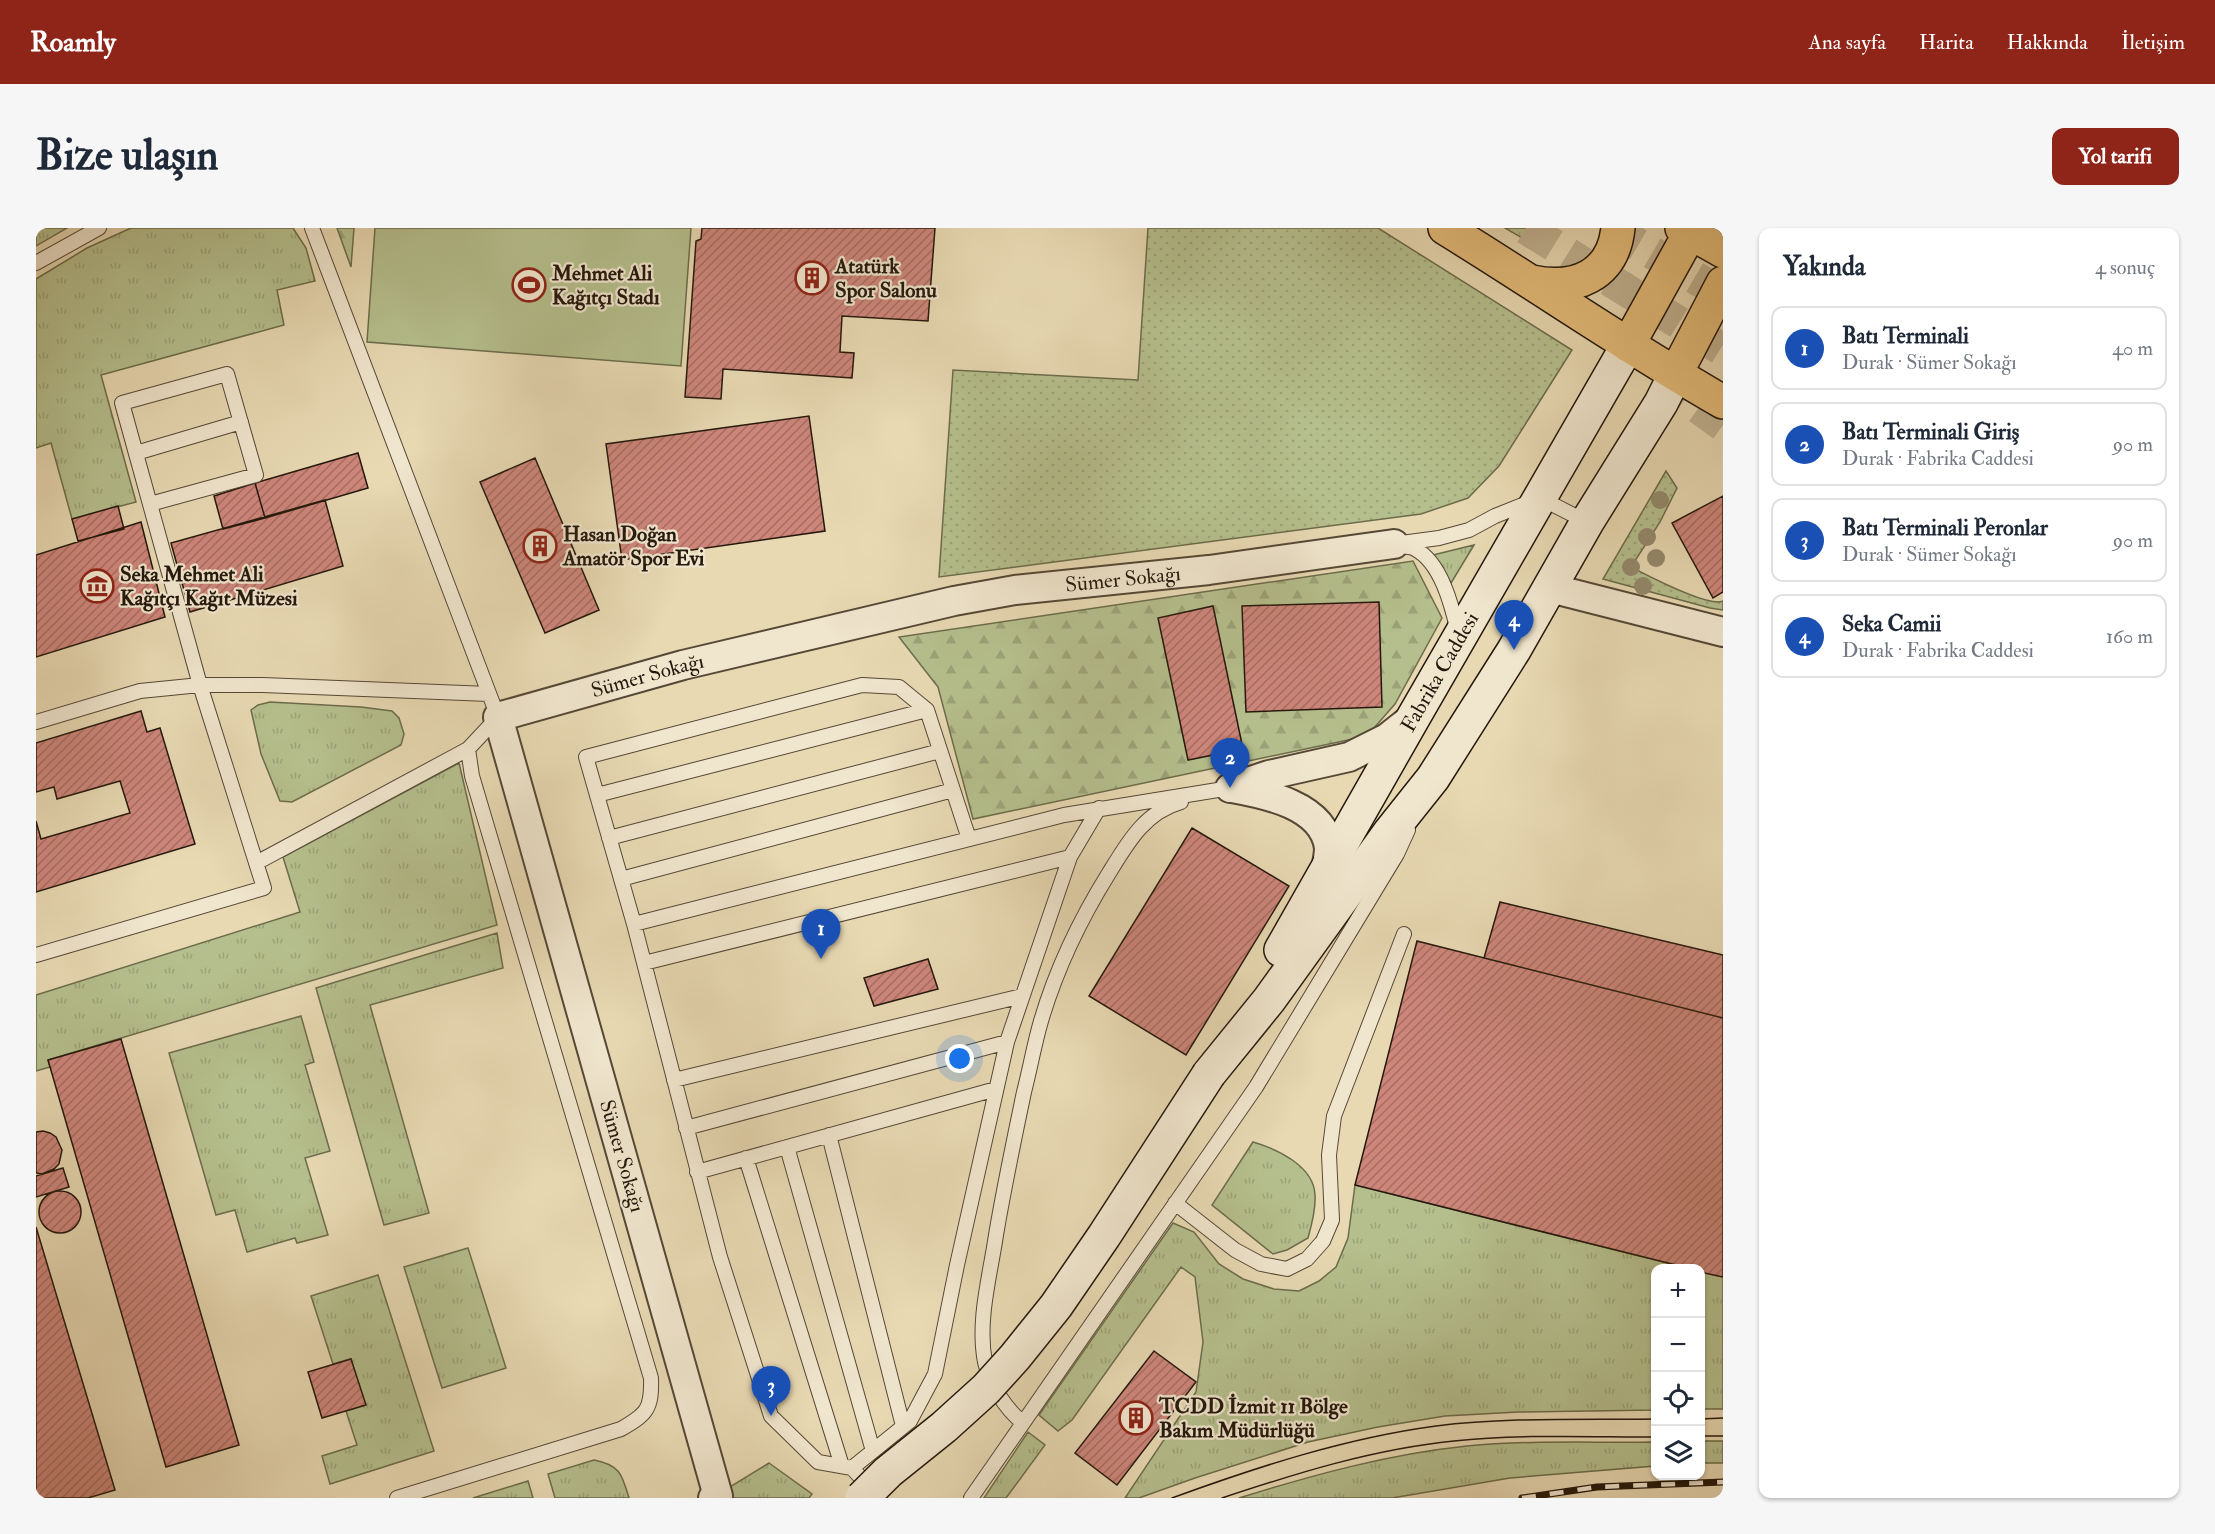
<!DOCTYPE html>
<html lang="tr">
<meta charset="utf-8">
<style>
:root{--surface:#fff;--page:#f6f6f7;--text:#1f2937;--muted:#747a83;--line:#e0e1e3;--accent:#8f2418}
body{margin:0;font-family:"IM FELL Double Pica",serif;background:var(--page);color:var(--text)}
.controls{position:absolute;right:18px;bottom:18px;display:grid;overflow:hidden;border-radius:12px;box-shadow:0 2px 4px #0004}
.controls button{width:54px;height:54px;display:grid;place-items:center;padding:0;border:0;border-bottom:2px solid var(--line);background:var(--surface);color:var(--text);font:30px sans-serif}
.you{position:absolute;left:924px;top:831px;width:21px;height:21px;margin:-15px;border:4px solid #fff;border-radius:50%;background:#1a73e8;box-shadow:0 0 0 9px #1a73e833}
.badge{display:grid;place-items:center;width:39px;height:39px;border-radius:50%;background:var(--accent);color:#fff;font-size:20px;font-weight:700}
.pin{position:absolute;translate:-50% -50px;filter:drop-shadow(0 2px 3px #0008)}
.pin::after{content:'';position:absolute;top:32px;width:21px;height:18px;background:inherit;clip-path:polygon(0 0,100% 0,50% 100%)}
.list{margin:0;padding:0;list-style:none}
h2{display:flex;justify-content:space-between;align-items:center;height:78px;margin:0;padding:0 24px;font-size:26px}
h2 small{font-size:20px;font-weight:400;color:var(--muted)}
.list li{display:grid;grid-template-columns:39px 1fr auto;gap:18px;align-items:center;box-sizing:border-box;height:84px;margin:0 12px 12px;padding:0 12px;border:2px solid var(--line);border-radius:12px}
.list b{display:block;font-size:22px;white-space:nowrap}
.list p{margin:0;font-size:20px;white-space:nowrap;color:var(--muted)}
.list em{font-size:20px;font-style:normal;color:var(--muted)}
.icon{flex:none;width:33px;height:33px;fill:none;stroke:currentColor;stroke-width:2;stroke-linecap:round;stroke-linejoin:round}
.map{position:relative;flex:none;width:1687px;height:1270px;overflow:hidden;border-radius:12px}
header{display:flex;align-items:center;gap:36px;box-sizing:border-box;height:84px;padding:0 30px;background:var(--accent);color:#fff}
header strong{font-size:28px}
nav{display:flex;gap:33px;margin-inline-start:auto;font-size:21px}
.intro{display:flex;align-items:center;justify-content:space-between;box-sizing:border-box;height:144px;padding:0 36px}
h1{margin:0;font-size:42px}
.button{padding:15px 27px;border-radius:12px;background:var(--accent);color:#fff;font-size:21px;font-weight:700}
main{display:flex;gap:36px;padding:0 36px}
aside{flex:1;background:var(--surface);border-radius:12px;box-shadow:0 2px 4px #0004}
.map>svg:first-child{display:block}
.grass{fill:url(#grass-tufts);stroke:#6c6c4c;stroke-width:1.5}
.forest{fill:url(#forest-firs);stroke:#6c6c4c;stroke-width:1.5}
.park{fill:#b5bf8d;stroke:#6c6c4c;stroke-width:1.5}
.garden{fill:url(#garden-dots);stroke:#6c6c4c;stroke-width:1.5}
.building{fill:url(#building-hatch);stroke:#24180c;stroke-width:1.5}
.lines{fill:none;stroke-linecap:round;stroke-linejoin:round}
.highway-tunnel{stroke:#c1b292;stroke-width:33;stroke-dasharray:33 16;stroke-linecap:butt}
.lane-casing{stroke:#554836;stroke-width:16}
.street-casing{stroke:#554836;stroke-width:32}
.secondary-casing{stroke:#24180c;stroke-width:36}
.highway-casing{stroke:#24180c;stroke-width:36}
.lane{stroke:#f0e6ce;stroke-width:14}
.street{stroke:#f0e6ce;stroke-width:28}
.secondary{stroke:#f0e6ce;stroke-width:33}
.highway{stroke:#e4bc7a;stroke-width:33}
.tram{stroke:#24180c;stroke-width:1.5}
.rail-casing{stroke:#24180c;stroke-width:7}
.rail{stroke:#f0e6ce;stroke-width:4.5;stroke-dasharray:14;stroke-linecap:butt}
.secondary-bridge-casing{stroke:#24180c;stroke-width:36;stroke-linecap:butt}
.secondary-bridge{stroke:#f0e6ce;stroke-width:33}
.tree{fill:#948a6d}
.labels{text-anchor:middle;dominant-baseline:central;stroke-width:4.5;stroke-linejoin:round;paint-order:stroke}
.poi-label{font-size:21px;font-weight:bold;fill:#24180c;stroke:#f0e6ce;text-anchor:start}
.street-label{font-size:21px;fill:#24180c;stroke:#f0e6ce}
</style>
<header>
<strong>Roamly</strong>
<nav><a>Ana sayfa</a><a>Harita</a><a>Hakkında</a><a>İletişim</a></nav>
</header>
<div class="intro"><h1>Bize ulaşın</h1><a class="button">Yol tarifi</a></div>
<main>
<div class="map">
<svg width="1687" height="1270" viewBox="0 0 1687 1270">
<defs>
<pattern id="grass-tufts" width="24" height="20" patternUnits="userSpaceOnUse" patternTransform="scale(1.5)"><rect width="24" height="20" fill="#b5bf8d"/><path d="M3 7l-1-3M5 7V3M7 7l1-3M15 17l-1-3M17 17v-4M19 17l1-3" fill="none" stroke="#9ca378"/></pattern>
<pattern id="forest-firs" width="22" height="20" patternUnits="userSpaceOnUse" patternTransform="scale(1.5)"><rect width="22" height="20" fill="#b5bf8d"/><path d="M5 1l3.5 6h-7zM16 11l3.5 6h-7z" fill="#9ca378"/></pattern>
<pattern id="garden-dots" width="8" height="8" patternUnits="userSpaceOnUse" patternTransform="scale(1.5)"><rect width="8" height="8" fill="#b5bf8d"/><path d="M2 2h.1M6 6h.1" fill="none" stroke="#9ca378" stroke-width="1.8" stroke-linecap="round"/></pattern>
<pattern id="building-hatch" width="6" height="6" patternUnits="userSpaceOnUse" patternTransform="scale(1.5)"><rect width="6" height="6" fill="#ce867b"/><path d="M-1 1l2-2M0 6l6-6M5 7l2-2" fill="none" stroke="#a76d63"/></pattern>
</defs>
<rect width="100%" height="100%" fill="#e8d9b3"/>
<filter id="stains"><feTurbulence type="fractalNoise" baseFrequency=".00333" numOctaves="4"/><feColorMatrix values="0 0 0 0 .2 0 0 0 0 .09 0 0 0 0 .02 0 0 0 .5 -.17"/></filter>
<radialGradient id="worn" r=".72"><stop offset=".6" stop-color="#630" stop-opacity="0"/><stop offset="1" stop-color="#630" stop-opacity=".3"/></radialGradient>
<path class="grass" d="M0,0H31L0,18Z
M95,0H257L270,20L279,53L241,62L248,97L65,147L100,274L36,291L15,215L0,220V51L51,20Z
M1469,0H1513L1516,2L1505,21Z
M1438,317L1415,355L1397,327Z
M234,474L325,479L356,483L363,490L368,506L365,517L256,574L244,573L225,526L215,482L222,477Z
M423,535L461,697L12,832L14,839L0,843V767L264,684L247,629Z
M461,705L467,740L334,777L393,985L348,997L280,760Z
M265,788L278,834L269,837L294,923L269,930L292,1007L261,1015L259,1010L211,1024L199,982L180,987L133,825Z
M1217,914C1241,921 1278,938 1279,967C1280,981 1276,996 1272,1010L1251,1022L1237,1026L1176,977Z
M1319,957L1652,1040H1620L1619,1182L1482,1184L1409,1188L1342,1199L1272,1214L1159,1250L1103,1270H1089L1160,1164L1167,1114L1159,1049L1145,1039L1036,1192L1022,1203L1003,1187L1137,995L1158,1004L1183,1036L1207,1051L1238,1061L1263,1063L1283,1053L1300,1039L1312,1010Z
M432,1020L470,1140L406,1160L368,1039Z
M1664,1044L1687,1049V1181H1665Z
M342,1047L398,1223L294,1256L286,1228L321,1217L310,1183L329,1177L315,1131L297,1136L275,1068Z
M992,1204L1009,1217L970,1270H948Z
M1665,1213H1687V1235H1665Z
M1619,1214V1238L1474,1250L1356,1270H1203C1277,1247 1353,1226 1431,1218C1493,1212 1557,1215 1619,1214Z
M558,1232C584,1237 586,1246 593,1270H519L512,1246Z
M733,1235L776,1266L773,1270H694L692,1260Z
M492,1253L497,1270H437Z"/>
<path class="forest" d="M301,0H318L315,39Z
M1377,333L1406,390L1359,476L1331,508L937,591L902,459L863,409Z"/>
<path class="park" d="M339,0H655L645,138L331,114Z"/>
<path class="garden" d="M1112,0H1342L1536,122L1463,238L1432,270L1385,286L903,349L917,142L1102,152Z
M1630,243L1641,260L1624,294L1595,339C1611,347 1673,380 1687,373V382L1674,380L1567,351Z"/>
<path class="building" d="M666,0H899L892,93L806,88L804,124L818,125L816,150L687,141L685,171L649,169L660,13L665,11Z
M773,188L789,303L586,332L570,216Z
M322,225L332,260L229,290L219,255Z
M499,230L563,382L509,405L444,254Z
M219,255L229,290L187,301L178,268Z
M1687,268V364L1677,370L1636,295Z
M289,272L307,338L154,384L135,315Z
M82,278L88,301L42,313L36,291Z
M105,294L129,389L0,429V327Z
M1343,374L1346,479L1210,484L1206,378Z
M1177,378L1207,521L1152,532L1122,390Z
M105,483L111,504L124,500L159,616L0,664V593L5,611L94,585L84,553L21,571L18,559L0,564V515Z
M1156,600L1253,658L1150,827L1053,768Z
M1464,674L1687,727V790L1448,730Z
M1381,713L1687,790V1049L1664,1044V1040H1652L1319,957Z
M892,731L902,761L838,778L828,750Z
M85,811L203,1217L130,1239L12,832Z
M7,903L14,905L20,909L26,922L23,936L18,941L6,946L0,945V904Z
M27,940L33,959L0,969V948Z
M3 984a21 21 0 1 1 42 0a21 21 0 1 1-42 0Z
M0,999L79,1262L52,1270H0Z
M1118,1123L1160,1154L1081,1257L1039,1225Z
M315,1131L330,1177L286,1190L272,1144Z"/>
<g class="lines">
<path class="highway-tunnel" d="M1490,0L1687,122
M1574,0L1687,66
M1623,151L1687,197"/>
<defs>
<path id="lane" d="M276,0L462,489L432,521L436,548L615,1150C616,1181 611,1186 585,1201L361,1270
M0,35L63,0
M100,225L205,194
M1358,316L1403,310L1433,302L1459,288L1504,270L1551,294
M1366,318C1370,319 1376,319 1379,321C1405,334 1416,378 1422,404
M0,494L104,463L164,457H227L453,466
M561,567L891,482
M573,610L904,523
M220,635L432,521
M585,651L917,562
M598,696L550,529L826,457L863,459L891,482L933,611
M0,727L228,660L164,457L86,175L191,146L220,247L114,276
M608,735L1034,629
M638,852L986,768
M650,900L971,814
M793,907L867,1198
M751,919L837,1223
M710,930L806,1238
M661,944L960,861
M1139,975L1199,1022L1225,1036L1251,1041L1271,1031L1287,1013L1296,992L1293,927L1298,888L1368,706
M987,1195C969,1180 954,1157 949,1134C941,1093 954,1048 960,1007C968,959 978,912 988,864C994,841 998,817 1005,793C1020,742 1045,690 1073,645C1092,614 1109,584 1145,574
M816,1240L874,1193L899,1146L921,1037L971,814L1034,629L1063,580
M835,1261L816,1240L782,1234L735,1188L684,1029L598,696L1028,587L1194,560
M935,1270L1220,859L1361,626L1372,602"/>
<g id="street">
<path d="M1514,360L1687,404"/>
<path d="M1194,560L1233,547L1313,529L1351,510L1375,491"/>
<path d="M1196,560C1229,566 1288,577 1293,620C1293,629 1290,639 1289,648"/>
<path id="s1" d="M677,1270L682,1268L462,489L647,437L918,373L979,362L1173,342L1358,316"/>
</g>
<g id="secondary">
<path id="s2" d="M1245,722L1377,490L1592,117"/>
<path d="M1173,846L1233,772L1354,604L1397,550L1478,422L1551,294L1625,175L1640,145"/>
</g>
<path id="highway" d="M1409,0C1502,57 1592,120 1687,174
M1646,0L1687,23
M1496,54C1539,63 1577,48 1582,0
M1592,117L1654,5
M1640,145L1687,55"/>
</defs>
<use href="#lane" class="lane-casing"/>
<use href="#street" class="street-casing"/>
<use href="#secondary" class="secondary-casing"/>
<use href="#highway" class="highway-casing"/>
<use href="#lane" class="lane"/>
<use href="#street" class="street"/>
<use href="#secondary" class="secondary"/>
<use href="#highway" class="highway"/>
<path class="tram" d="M1664,1191L1687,1190
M1664,1208H1687
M1136,1270C1221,1239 1310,1210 1400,1198C1472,1189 1547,1192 1620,1191
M1186,1270C1261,1245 1338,1221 1418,1213C1484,1206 1553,1209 1620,1209"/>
<defs>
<path id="rail" d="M1486,1270L1561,1259L1687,1254"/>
</defs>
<use href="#rail" class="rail-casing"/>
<use href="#rail" class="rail"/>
<defs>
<path id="secondary-bridge" d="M826,1270L852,1244L908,1199L950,1161L979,1129L1020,1078L1068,1008L1173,846"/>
</defs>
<use href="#secondary-bridge" class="secondary-bridge-casing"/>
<use href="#secondary-bridge" class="secondary-bridge"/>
</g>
<g class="tree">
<circle cx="1624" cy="272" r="9"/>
<circle cx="1611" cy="309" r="9"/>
<circle cx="1620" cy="330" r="9"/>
<circle cx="1595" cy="339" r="9"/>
<circle cx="1607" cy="358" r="9"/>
</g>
<defs>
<symbol id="building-ring" viewBox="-11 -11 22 22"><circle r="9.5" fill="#f0e6ce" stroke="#8f2418" stroke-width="1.5"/><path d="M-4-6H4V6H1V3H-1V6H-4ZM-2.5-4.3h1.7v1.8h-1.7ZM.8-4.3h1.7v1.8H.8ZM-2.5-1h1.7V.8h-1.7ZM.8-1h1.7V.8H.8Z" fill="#8f2418"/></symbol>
<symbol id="stadium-ring" viewBox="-11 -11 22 22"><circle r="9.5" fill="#f0e6ce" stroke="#8f2418" stroke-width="1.5"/><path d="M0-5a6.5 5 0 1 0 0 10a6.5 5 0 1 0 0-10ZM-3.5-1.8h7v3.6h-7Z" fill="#8f2418"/></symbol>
<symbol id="museum-ring" viewBox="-11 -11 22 22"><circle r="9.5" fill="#f0e6ce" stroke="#8f2418" stroke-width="1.5"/><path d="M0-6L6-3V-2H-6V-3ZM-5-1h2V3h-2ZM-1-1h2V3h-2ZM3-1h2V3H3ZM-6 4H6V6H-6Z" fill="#8f2418"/></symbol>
</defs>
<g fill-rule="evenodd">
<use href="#building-ring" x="757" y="31" width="38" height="38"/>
<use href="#stadium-ring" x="474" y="38" width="38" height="38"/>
<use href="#building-ring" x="485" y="299" width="38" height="38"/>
<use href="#museum-ring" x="42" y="339" width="38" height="38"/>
<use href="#building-ring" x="1081" y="1171" width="38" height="38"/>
</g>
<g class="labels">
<g class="poi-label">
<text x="799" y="38">Atatürk<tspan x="799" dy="24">Spor Salonu</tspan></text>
<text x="516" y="45">Mehmet Ali<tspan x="516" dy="24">Kağıtçı Stadı</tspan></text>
<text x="527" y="306">Hasan Doğan<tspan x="527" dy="24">Amatör Spor Evi</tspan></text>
<text x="84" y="346">Seka Mehmet Ali<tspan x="84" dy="24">Kağıtçı Kağıt Müzesi</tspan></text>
<text x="1123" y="1178">TCDD İzmit 11 Bölge<tspan x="1123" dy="24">Bakım Müdürlüğü</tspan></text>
</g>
<g class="street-label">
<text stroke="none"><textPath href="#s1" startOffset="1456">Sümer Sokağı</textPath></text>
<text stroke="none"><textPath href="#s2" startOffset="320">Fabrika Caddesi</textPath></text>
<text stroke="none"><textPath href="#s1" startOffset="970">Sümer Sokağı</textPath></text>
<text transform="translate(586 928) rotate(74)">Sümer Sokağı</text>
</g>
</g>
<rect width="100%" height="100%" filter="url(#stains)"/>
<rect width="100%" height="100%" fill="url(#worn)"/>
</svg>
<div class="controls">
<button>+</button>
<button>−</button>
<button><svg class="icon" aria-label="locate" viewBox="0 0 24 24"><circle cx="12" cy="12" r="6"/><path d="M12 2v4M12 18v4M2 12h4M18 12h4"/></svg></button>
<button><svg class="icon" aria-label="layers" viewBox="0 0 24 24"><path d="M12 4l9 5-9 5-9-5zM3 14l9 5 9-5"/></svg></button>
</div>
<div class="you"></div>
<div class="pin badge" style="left:785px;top:731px;background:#1a4fb4">1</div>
<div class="pin badge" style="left:1194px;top:560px;background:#1a4fb4">2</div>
<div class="pin badge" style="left:735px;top:1188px;background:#1a4fb4">3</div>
<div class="pin badge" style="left:1478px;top:422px;background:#1a4fb4">4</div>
</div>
<aside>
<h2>Yakında<small>4 sonuç</small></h2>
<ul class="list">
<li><span class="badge" style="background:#1a4fb4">1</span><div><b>Batı Terminali</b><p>Durak · Sümer Sokağı</p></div><em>40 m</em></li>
<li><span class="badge" style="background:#1a4fb4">2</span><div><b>Batı Terminali Giriş</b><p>Durak · Fabrika Caddesi</p></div><em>90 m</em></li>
<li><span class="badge" style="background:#1a4fb4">3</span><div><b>Batı Terminali Peronlar</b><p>Durak · Sümer Sokağı</p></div><em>90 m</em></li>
<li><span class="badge" style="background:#1a4fb4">4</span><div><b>Seka Camii</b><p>Durak · Fabrika Caddesi</p></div><em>160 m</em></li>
</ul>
</aside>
</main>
